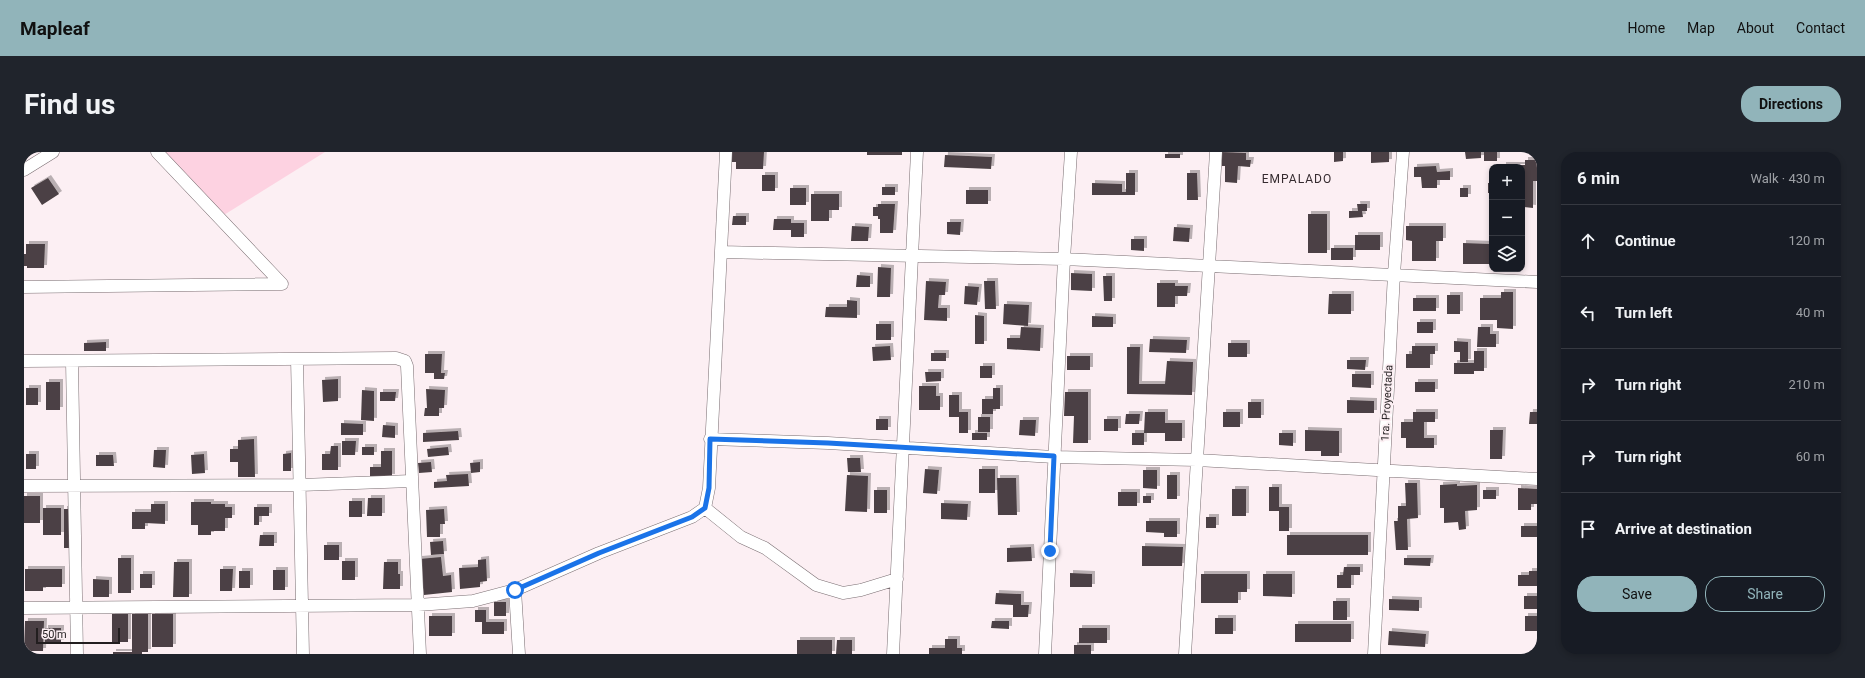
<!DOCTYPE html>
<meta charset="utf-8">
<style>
:root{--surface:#171b24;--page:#20242c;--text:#f1f3f6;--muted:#9ea1a6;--line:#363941;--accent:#91b4ba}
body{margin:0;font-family:Roboto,sans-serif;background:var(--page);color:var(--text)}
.controls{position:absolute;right:12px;top:12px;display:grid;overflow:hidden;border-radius:8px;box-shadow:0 2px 6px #0003}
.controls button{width:36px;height:36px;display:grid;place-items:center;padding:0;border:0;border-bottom:1px solid var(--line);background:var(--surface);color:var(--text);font:20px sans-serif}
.scale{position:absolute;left:12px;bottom:10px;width:84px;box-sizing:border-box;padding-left:4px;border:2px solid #221e1f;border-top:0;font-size:11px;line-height:14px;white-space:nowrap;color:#221e1f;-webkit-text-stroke:3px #fceff3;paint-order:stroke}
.stop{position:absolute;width:12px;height:12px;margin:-9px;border:3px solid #1a73e8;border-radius:50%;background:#fff}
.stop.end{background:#1a73e8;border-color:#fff;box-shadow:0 1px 4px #0008}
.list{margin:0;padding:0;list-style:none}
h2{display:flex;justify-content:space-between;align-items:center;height:52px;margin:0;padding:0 16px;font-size:17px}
h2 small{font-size:13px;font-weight:400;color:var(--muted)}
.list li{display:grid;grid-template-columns:26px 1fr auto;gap:12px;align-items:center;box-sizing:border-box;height:72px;padding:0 16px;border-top:1px solid var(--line)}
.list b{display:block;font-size:15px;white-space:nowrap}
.list em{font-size:13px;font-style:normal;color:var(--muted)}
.actions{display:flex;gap:8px;padding:12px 16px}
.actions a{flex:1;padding:9px 0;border:1px solid var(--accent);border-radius:16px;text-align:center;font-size:14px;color:var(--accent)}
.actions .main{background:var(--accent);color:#111}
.icon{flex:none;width:22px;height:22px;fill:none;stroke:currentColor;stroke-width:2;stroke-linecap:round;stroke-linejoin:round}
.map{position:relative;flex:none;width:1513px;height:502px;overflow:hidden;border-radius:16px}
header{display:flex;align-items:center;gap:24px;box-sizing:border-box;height:56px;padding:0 20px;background:var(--accent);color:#111}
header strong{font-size:19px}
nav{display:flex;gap:22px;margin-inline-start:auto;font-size:14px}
.intro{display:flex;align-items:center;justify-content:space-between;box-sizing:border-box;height:96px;padding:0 24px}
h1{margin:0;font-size:28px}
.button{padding:10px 18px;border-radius:16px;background:var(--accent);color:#111;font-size:14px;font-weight:700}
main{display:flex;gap:24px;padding:0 24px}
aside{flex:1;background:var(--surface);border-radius:16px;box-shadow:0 2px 6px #0003}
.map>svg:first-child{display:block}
.green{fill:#fdd2e1}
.building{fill:#4b4144;filter:url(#shadow)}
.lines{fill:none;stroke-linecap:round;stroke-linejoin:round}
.street-casing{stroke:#796d71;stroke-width:13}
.street{stroke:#fff;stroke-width:12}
.route{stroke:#1a73e8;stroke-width:5}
.labels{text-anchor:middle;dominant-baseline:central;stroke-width:4;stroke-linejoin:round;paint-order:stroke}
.street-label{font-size:11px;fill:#221e1f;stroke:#fceff3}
.neighbourhood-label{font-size:12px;letter-spacing:1px;fill:#352b2f;stroke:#fceff3}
</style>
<header>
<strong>Mapleaf</strong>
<nav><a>Home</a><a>Map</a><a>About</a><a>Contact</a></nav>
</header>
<div class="intro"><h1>Find us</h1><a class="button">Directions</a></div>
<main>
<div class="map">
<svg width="1513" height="502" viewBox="0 0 1513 502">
<defs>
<filter id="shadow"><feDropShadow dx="3" dy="-3" stdDeviation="0" flood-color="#0004"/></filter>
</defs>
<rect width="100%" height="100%" fill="#fceff3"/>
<path class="green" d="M133,0H301L195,66Z"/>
<path class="building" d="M704,0H740L739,17H712V10H704Z
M843,0H878V3H843Z
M1198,0L1222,1V8H1227L1226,15L1214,14L1213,31L1201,30V14H1198Z
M1310,0H1319V9L1310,10Z
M1347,0H1365V10L1347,11Z
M1441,0H1457V6L1442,7Z
M1460,0H1473V9H1460Z
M1141,2H1156V6H1141Z
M921,3L968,5L967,17L920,15Z
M1501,8H1513V29H1509V56L1500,55V42H1498V15H1479V13H1501Z
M1412,14L1413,20L1426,19V28H1413V36H1398L1397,25H1390V15Z
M1102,21H1111V43H1068V31L1098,32V40H1102Z
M1163,21H1173L1174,48H1163Z
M738,23H751V39H738Z
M24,26L35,42L18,53L7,36Z
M1464,31H1468V41H1464Z
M858,35H871V43H858Z
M766,36H782V53H766Z
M1436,36H1444V45H1436Z
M942,38H964V52H942Z
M787,42H815V58H805V69H787Z
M854,52H871L869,81H856V67H854V64H849V55H854Z
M1333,52H1343V59H1338L1339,65L1325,66V59H1334Z
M1284,62H1303V101H1284Z
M709,64H722V73H708Z
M750,67H767V71H780V85H767V78H749Z
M923,70H937L936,83L923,82Z
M828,74L845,75L844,89H827Z
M1382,74H1419V89H1412V109H1388V89L1382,88Z
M1150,75L1166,76L1165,90L1149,89Z
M1331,83H1356V98H1331Z
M1107,87H1120V99L1107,98Z
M1439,91L1466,92L1465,112H1439Z
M2,92H21L20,116H3V114H0V102H2Z
M1307,96H1329V108H1307Z
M854,115L867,116L866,145H853Z
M1047,121L1068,122V139L1047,138Z
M833,123L846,124V135H832Z
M1079,124H1088V149H1080Z
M902,129L922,130L921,143H915L914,156H923V169L900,168Z
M960,129H971L972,157H961Z
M1133,131H1151V134H1164L1163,144H1151V155H1133Z
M941,134L955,135L953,153L940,152Z
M1477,140H1489V177L1473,176V168H1456V146H1477Z
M1305,142H1327V162H1304Z
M1423,143H1436V162H1423Z
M1389,146H1412V159H1389Z
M823,148L833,149V166L801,165L802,155H823Z
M980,152L1005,153L1004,174L979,172Z
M951,163L960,164V192H951Z
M1068,164L1089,165V175H1068Z
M1393,170H1409V181H1393Z
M852,172H867V188H852Z
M997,175L1017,176L1016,199L983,197V186H996Z
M1454,175H1466V182H1472V195H1453Z
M1126,187L1163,188L1162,201L1125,200Z
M1430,189L1444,190V210H1436V200H1430Z
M82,190V199H60V191Z
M1204,191H1223V205H1204Z
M866,194L867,208L849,209L848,195Z
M1388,194H1411V202H1406V216H1382V202H1388Z
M1103,195H1116L1115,232H1141L1143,209L1169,210L1168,243L1103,242Z
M1450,199H1460V219H1450V222H1430V211H1450Z
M907,201H922V209H907Z
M401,202H418L417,221H421L420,227H410V221H401Z
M1043,204H1066V218H1043Z
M1323,208H1342L1341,218L1323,217Z
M956,214H968V226H956Z
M901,220H917V229L902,230Z
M1328,222H1347V236L1328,235Z
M314,227V249L299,250L298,228Z
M22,230H36V258H22Z
M1391,230H1411V240H1391Z
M895,234H912V244H916V258H895Z
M2,236H14V253H2Z
M969,236H976V257H969V262H958V247H969Z
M402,237L421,238L420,256H415V264H400L401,256H403Z
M338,238L350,239V269L337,268Z
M356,240H372L371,249H356Z
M1041,240H1064V291H1049L1050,264H1040Z
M925,243H935V260H944V281H935V265H925Z
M1323,248L1350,249V261H1323Z
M1224,250H1237V266H1224Z
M1121,260H1141V271H1158V289H1141V281H1120Z
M1199,260H1216V275H1199Z
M1389,260H1411V270H1400V286H1410V296H1382V286H1377V270H1389Z
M1506,260H1513V272H1505Z
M1102,262H1116L1115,272H1101Z
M954,265H966V280H954Z
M852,267H864V278H852Z
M1080,267H1094V279H1080Z
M996,268H1012L1011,284L995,283Z
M317,271L339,272V283H317Z
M359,273L371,274V286L358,285Z
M1281,278L1315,279V304H1297V299H1281Z
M1466,278H1479L1478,307H1466Z
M434,279L435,288L399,290V281Z
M948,281H963V288H948Z
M1108,281H1120V293H1108Z
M1255,281H1269V294L1255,293Z
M230,287L231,325H214V310H206V297H214V288Z
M318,289H332L331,303H318Z
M307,294H314V318H298V302H306Z
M338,295H350V303H338Z
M424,295L425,303L404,305L403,297Z
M130,298H142L141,316L129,315Z
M357,299H368V325L346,324V315H357Z
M267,301V319H259V302Z
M2,302H12V317H2Z
M180,302L181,321L168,322L167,303Z
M72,303H89L90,314H72Z
M823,306H836L837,320H824Z
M407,310L408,320L395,321L394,311Z
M456,310V320L447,321L446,311Z
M901,317L915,318L913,342L899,341Z
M955,317H971V341H955Z
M1119,318H1133V337L1119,336Z
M444,322L445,334L410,336V330L423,329L422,323Z
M823,323L844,324L843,360L821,359Z
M1143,323H1153V347H1143Z
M973,326H992L993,363H974Z
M1381,331H1393L1394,366L1383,367L1384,398H1372L1370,369H1374V354H1382Z
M1433,332V334L1453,333V358L1441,359L1442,377L1435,378L1434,370L1420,371V356H1416V333Z
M1245,335H1255V355H1265V379H1255V359H1245Z
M1494,336L1513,337V352H1507V358H1494Z
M1208,337H1222V364H1208Z
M850,338H863V361H850Z
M1459,338H1472V347H1459Z
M1094,340H1113V354H1094Z
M0,344H16V371H0Z
M1119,344H1127V351H1119Z
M344,346H358V364H343Z
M325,349H338V365H325Z
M167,350H187V352H201V355H208V366H201V379H187V383H174V373H167Z
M917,351L944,352L943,368L917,367Z
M127,352H141V372L121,371V377H108V360H127Z
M230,355H245V364H235V373H230Z
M19,356H37V383H19Z
M40,357H47V396H40Z
M420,357L421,372H416V385H403L402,358Z
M1182,365H1192V376H1182Z
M1122,369H1153V385H1140V381L1122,380Z
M1497,374H1513V385H1497Z
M236,383H250V394H235Z
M1263,383H1344V403H1263Z
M419,389L420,402L407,403L406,390Z
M300,393H315V408H300Z
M1118,394L1159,395L1158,414H1118Z
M1007,395L1008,409L983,410V396Z
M417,405L419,424L427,423L428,440L400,443L395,407Z
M94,406H107V441H94Z
M1380,406H1407L1406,414L1380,413Z
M462,407L463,429L456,430V435L436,437L435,416L454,415V408Z
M318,409H331V428H318Z
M150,410H165V445H149Z
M360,410H374V422H376V437H359Z
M1320,415H1336V423H1327V436H1313V423H1319Z
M1,417H38V435H19V439H1Z
M196,417H209L208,439H196Z
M249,418H261V438H249Z
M215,419H226V436H215Z
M1505,419H1513V434H1494V423H1505Z
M1046,421L1068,422V435H1046Z
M116,422H128V436H116Z
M1177,422H1223V440H1214V451H1177Z
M1239,422H1268V445L1239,444Z
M69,427L85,428V445H69Z
M972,441L997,442V453H1005L1004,465H989V453L971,452Z
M1500,444H1513V457H1500Z
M1365,447L1395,448V459L1365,458Z
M1309,449H1323V468H1309Z
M470,450H482V464H470Z
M451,458H462V470H480V482H458V470H451Z
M88,462H104V490H88Z
M108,462H124V500H118V502H89V500H108Z
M128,462H149V495H128Z
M405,464H428V484H405Z
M1501,464H1513V479H1501Z
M1191,466H1209V482H1191Z
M1,469H20L19,499H0Z
M968,469H985V477L967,476Z
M1271,472H1327V490H1271Z
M21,476H37V491H21Z
M1055,476H1083V491H1055Z
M1365,479L1402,482L1401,495L1364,493Z
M921,487H933V496H938V502H905V496H921Z
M773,488H808V502H773Z
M813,488H828V502H812Z
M1050,493H1067V502H1050Z"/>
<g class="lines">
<defs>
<path id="street" d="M133,0L258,132
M0,18L29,0
M697,100L1040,107L1513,130
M0,135L258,132
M273,207L279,502
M0,209L372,206L381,209L383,214L396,502
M48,209L53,502
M686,287L804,291L1030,305L1173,308L1513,327
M0,334L276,333L388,329
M681,356L685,336L702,0
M491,438L495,502
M0,456L394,453L449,449L491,438L575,401L668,365L681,356L717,385L741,396L792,433L819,441L837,438L873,427
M869,502L893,0
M1021,502L1040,107L1047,0
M1161,502L1192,0
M1350,502L1370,122L1379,0"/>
</defs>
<use href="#street" class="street-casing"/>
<use href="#street" class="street"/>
</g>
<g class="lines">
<path class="route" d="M491,438L575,401L668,365L681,356L685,336L686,287L804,291L1030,304L1026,399"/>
</g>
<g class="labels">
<g class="street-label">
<text transform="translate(1363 251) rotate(-87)">1ra. Proyectada</text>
</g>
<g class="neighbourhood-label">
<text x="1273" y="27">EMPALADO</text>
</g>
</g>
</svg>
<div class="controls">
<button>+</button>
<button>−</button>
<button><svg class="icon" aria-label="layers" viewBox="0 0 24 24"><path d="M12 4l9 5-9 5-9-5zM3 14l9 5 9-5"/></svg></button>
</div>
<div class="scale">50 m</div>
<div class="stop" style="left:491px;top:438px"></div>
<div class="stop end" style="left:1026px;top:399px"></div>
</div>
<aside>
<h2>6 min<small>Walk · 430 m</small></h2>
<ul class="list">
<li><svg class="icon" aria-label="ahead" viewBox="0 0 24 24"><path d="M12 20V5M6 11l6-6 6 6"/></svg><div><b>Continue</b></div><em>120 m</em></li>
<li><svg class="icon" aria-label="left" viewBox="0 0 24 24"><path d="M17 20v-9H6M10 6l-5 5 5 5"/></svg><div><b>Turn left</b></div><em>40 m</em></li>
<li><svg class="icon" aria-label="right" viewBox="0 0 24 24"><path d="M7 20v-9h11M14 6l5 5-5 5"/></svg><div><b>Turn right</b></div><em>210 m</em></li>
<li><svg class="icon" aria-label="right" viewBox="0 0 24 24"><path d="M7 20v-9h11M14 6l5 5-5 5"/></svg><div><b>Turn right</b></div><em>60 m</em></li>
<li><svg class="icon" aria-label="arrive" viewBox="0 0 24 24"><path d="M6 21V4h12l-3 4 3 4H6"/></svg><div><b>Arrive at destination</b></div></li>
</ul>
<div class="actions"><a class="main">Save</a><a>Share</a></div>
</aside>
</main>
